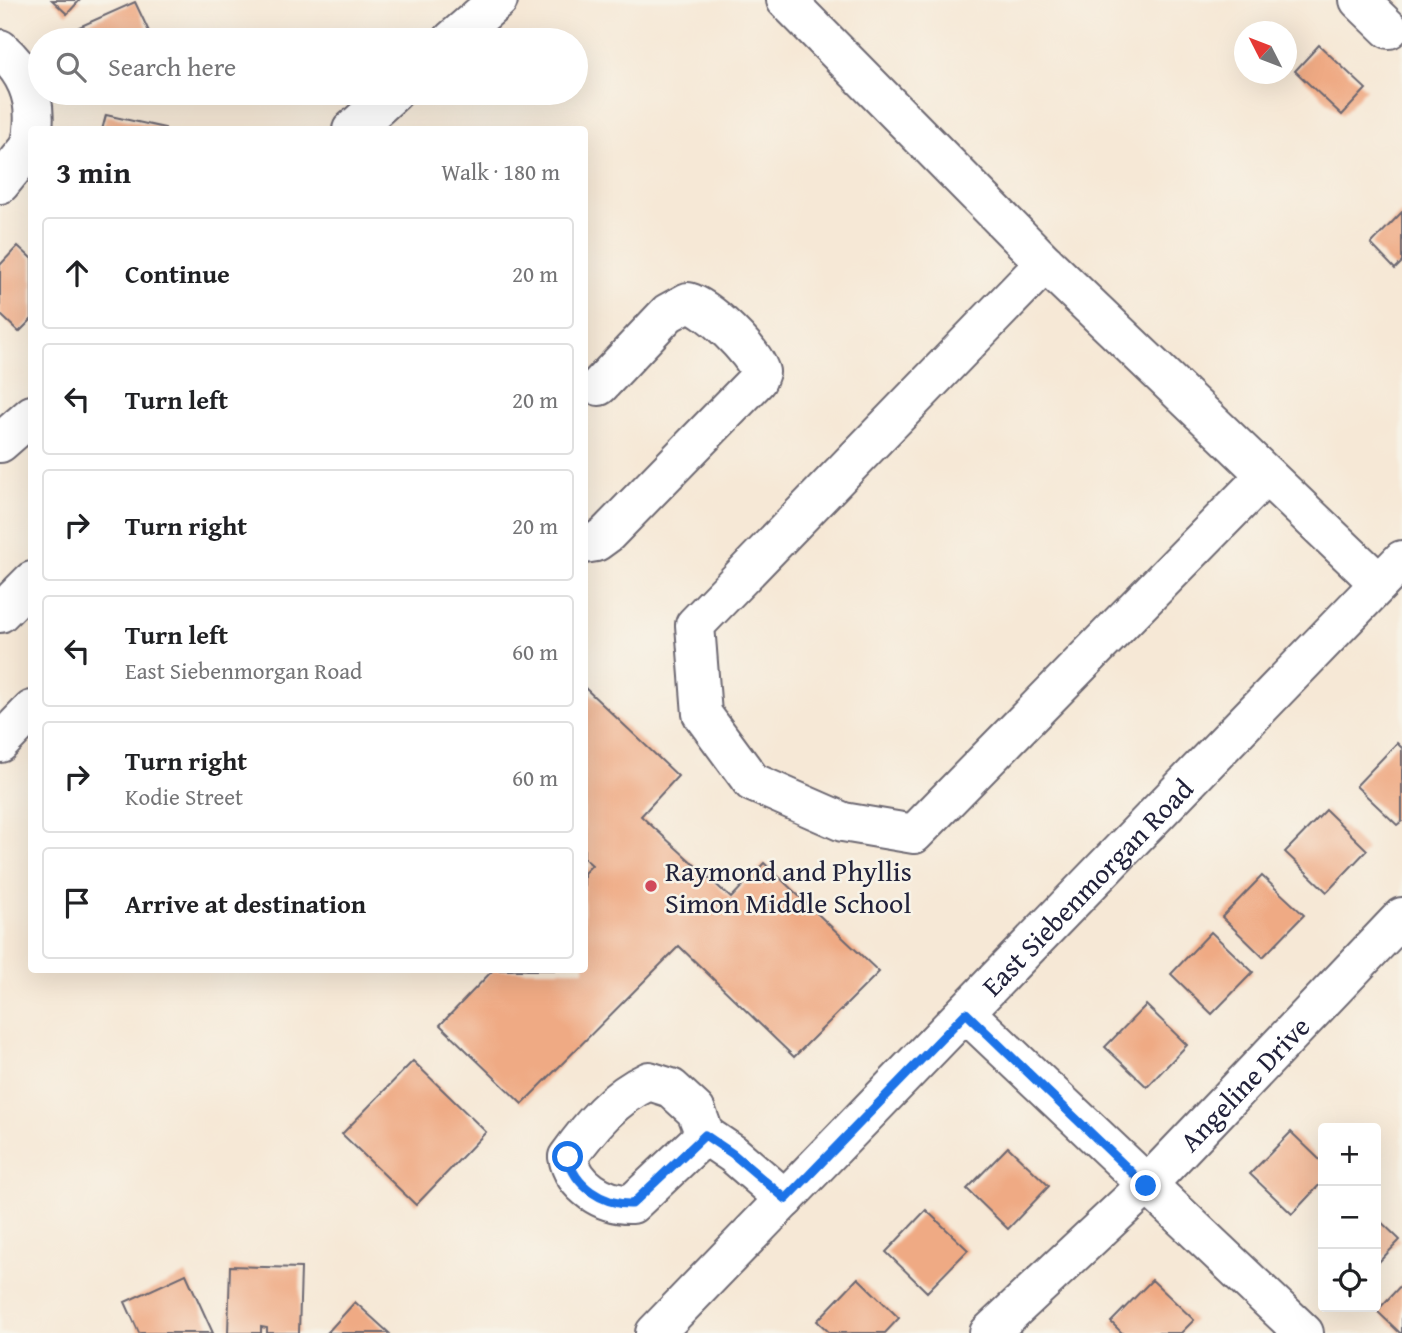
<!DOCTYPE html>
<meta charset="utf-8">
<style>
:root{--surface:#fff;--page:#f2f2f2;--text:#202124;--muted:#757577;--line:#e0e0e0}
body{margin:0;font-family:"Gentium Book Plus",serif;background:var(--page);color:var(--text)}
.controls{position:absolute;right:21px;bottom:21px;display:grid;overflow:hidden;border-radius:7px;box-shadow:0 7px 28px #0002}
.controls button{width:63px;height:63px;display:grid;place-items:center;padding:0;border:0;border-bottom:2px solid var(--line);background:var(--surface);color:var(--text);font:35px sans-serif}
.compass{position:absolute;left:1234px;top:21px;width:63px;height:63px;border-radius:50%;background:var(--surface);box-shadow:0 7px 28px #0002;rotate:312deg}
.stop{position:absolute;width:21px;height:21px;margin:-16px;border:5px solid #1a73e8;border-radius:50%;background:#fff}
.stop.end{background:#1a73e8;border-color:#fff;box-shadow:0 2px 7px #0008}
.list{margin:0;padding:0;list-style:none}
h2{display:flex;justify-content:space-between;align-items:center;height:91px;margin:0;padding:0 28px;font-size:30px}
h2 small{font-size:23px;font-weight:400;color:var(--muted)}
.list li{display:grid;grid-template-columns:46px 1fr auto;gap:21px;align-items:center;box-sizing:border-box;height:112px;margin:0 14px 14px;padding:0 14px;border:2px solid var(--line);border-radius:7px}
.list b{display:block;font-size:26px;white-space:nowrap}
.list p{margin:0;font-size:23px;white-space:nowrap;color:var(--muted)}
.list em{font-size:23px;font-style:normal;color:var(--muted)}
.icon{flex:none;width:38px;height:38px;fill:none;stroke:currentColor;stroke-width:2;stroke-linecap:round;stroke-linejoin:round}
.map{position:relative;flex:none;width:1402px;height:1333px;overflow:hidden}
.search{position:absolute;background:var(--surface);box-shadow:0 7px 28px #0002;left:28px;top:28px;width:560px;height:77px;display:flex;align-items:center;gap:18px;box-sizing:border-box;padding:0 24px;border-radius:38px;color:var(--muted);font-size:26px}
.panel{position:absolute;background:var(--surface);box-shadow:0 7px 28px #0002;left:28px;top:126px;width:560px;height:847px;border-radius:7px}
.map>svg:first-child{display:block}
.building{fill:#efaa84}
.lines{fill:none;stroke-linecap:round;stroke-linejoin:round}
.minor-casing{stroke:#6c6771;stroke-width:42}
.minor{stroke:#fff;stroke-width:38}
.route{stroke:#1a73e8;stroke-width:9}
.poi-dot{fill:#d1495b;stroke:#f7f3e8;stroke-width:2.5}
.labels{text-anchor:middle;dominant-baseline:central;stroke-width:5;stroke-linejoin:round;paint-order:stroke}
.poi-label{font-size:28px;fill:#22223b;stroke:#f7f3e8;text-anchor:start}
.street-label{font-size:28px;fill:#22223b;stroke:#f7f3e8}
</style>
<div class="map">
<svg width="1402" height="1333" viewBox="0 0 1402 1333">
<rect width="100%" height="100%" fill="#f7f3e8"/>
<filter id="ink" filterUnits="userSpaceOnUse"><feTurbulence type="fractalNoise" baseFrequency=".0143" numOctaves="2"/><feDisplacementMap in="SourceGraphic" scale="14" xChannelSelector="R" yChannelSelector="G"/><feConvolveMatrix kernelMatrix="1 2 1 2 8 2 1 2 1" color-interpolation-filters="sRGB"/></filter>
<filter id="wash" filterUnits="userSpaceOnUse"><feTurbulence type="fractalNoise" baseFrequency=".00686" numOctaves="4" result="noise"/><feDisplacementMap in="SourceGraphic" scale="28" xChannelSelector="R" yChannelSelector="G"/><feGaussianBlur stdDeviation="1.57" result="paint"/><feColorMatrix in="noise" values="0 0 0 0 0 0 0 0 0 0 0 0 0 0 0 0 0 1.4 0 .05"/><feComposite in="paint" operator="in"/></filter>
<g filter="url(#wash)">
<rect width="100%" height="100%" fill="#f6e8d6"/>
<g id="blocks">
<path class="building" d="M52,0H80L67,14Z
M135,2L153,40H85L79,27Z
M1319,45L1366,89L1342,115L1295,71Z
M106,115L165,128V130H102Z
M1402,212V262L1395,269L1371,244Z
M18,246L32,259V319L19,332L0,314V265Z
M584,687L678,776L641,816L731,898L764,863L879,972L794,1057L679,946L522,1104L440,1025L493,970H584V873L592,865L584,858Z
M1397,743L1402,748V821L1397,825L1356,786Z
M1326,810L1367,850L1327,892L1285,852Z
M1262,876L1304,915L1263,957L1222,917Z
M1211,932L1253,972L1212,1014L1171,974Z
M1146,1005L1187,1045L1147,1087L1105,1047Z
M413,1061L486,1132L416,1205L342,1134Z
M1291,1132L1323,1163V1181L1292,1214L1250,1174Z
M1008,1147L1049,1186L1008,1229L967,1189Z
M926,1210L968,1250L927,1292L886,1252Z
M1376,1217L1400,1240L1376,1265Z
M230,1266L301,1268L299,1333H267V1328L261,1327V1333H228Z
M186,1274L213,1333H139L125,1302Z
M858,1278L899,1318L885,1333H830L817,1321Z
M1152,1280L1194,1320L1181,1333H1122L1111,1322Z
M1402,1284V1333H1400L1377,1311Z
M355,1302L389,1333H327Z"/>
</g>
</g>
<g filter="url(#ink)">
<use href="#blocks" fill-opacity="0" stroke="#6c6771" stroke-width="2"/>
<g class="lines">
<defs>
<g id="minor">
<path d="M786,0L1045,263L1379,583"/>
<path d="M1359,0L1389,29"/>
<path d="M452,40L498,0"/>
<path d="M0,49C25,71 37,96 33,130"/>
<path d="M352,130L393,93"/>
<path d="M0,184L30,147L32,137"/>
<path d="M1045,263L695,625L702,714L752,782L843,822L914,834L1266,475"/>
<path d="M0,443L32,415"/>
<path d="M584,544L596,542L607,534L757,380L760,372C753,351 709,308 688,302L668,313L599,386"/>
<path d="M0,613L32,581"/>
<path d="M0,743L32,710"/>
<path d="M966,1013L1304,1333"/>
<path d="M705,1135L632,1204C603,1205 574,1186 568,1157C591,1125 614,1097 649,1081L671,1088L696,1111L705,1135L733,1154L785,1199"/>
<path id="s1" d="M655,1333L1402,560"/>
<path id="s2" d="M989,1333L1146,1186L1402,917"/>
</g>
</defs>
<use href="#minor" class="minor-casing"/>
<use href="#minor" class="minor"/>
</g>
</g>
<g class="lines" filter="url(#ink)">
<path class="route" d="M568,1157C574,1186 603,1205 632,1204L705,1135L733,1154L786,1199L966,1013L1146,1186"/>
</g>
<circle class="poi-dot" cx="651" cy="886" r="7"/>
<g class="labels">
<g class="poi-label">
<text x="665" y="870">Raymond and Phyllis<tspan x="665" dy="32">Simon Middle School</tspan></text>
</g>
<g class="street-label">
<text stroke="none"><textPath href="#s1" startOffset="621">East Siebenmorgan Road</textPath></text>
<text stroke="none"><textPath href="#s2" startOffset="357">Angeline Drive</textPath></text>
</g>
</g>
</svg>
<div class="controls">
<button>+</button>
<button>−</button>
<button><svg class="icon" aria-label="locate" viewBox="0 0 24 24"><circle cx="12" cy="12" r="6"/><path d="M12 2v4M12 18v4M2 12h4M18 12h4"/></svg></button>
</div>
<svg class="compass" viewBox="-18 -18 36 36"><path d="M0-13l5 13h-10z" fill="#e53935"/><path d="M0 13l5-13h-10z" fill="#757577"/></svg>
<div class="stop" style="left:568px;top:1157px"></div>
<div class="stop end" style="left:1146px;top:1186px"></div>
<div class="search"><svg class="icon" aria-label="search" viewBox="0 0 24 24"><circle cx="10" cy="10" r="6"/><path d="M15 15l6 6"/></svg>Search here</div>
<section class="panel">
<h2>3 min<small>Walk · 180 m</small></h2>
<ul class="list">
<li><svg class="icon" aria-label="ahead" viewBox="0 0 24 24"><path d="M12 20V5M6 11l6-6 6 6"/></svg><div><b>Continue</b></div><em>20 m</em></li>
<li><svg class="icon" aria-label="left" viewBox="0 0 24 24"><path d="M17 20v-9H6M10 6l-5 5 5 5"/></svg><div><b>Turn left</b></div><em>20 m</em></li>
<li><svg class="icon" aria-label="right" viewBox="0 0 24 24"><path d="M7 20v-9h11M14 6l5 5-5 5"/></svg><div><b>Turn right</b></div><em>20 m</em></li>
<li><svg class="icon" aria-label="left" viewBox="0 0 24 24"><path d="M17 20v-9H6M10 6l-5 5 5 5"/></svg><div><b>Turn left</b><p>East Siebenmorgan Road</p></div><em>60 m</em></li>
<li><svg class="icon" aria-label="right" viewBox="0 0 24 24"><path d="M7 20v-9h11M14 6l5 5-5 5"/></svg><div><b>Turn right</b><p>Kodie Street</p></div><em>60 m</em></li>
<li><svg class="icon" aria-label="arrive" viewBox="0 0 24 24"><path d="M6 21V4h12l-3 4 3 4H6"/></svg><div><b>Arrive at destination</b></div></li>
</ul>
</section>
</div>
